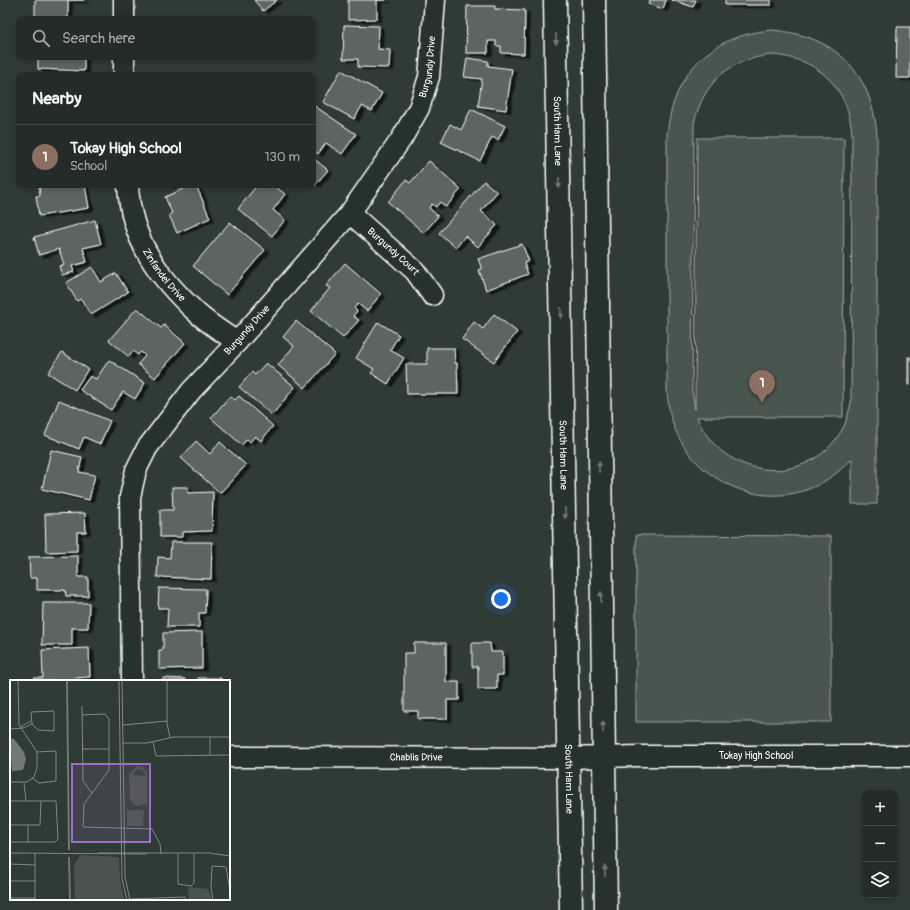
<!DOCTYPE html>
<meta charset="utf-8">
<style>
:root{--surface:#232c28;--page:#2b3430;--text:#f1f3f6;--muted:#a3a7a8;--line:#404845;--accent:#d6ab8b}
body{margin:0;font-family:Pangolin,sans-serif;background:var(--page);color:var(--text)}
.controls{position:absolute;right:12px;bottom:12px;display:grid;overflow:hidden;border-radius:8px;box-shadow:0 2px 6px #0003}
.controls button{width:36px;height:36px;display:grid;place-items:center;padding:0;border:0;border-bottom:1px solid var(--line);background:var(--surface);color:var(--text);font:20px sans-serif}
.you{position:absolute;left:501px;top:599px;width:14px;height:14px;margin:-10px;border:3px solid #fff;border-radius:50%;background:#1a73e8;box-shadow:0 0 0 6px #1a73e833}
.badge{display:grid;place-items:center;width:26px;height:26px;border-radius:50%;background:var(--accent);color:#fff;font-size:13px;font-weight:700}
.pin{position:absolute;translate:-50% -33px;filter:drop-shadow(0 1px 2px #0008)}
.pin::after{content:'';position:absolute;top:21px;width:14px;height:12px;background:inherit;clip-path:polygon(0 0,100% 0,50% 100%)}
.list{margin:0;padding:0;list-style:none}
h2{display:flex;justify-content:space-between;align-items:center;height:52px;margin:0;padding:0 16px;font-size:17px}
h2 small{font-size:13px;font-weight:400;color:var(--muted)}
.list li{display:grid;grid-template-columns:26px 1fr auto;gap:12px;align-items:center;box-sizing:border-box;height:64px;padding:0 16px;border-top:1px solid var(--line)}
.list b{display:block;font-size:15px;white-space:nowrap}
.list p{margin:0;font-size:13px;white-space:nowrap;color:var(--muted)}
.list em{font-size:13px;font-style:normal;color:var(--muted)}
.icon{flex:none;width:22px;height:22px;fill:none;stroke:currentColor;stroke-width:2;stroke-linecap:round;stroke-linejoin:round}
.map{position:relative;flex:none;width:910px;height:910px;overflow:hidden}
.search{position:absolute;background:var(--surface);box-shadow:0 2px 6px #0003;left:16px;top:16px;width:300px;height:44px;display:flex;align-items:center;gap:10px;box-sizing:border-box;padding:0 14px;border-radius:8px;color:var(--muted);font-size:15px}
.panel{position:absolute;background:var(--surface);box-shadow:0 2px 6px #0003;left:16px;top:72px;width:300px;height:116px;border-radius:8px}
.map>svg:first-child{display:block}
.green{fill:#4a544f;stroke:#a4aaa7;fill-rule:evenodd}
.building{fill:#5b6661;stroke:#fff;filter:url(#shadow)}
.lines{fill:none;stroke-linecap:round;stroke-linejoin:round}
.minor-casing{stroke:#fff;stroke-width:23}
.major-casing{stroke:#fff;stroke-width:25}
.minor{stroke:#26332d;stroke-width:20}
.major{stroke:#26332d;stroke-width:22}
.oneway{fill:#727a76}
.labels{text-anchor:middle;dominant-baseline:central;stroke-width:3.5;stroke-linejoin:round;paint-order:stroke}
.street-label{font-size:10px;fill:#fff;stroke:#26332d}
.inset-river{fill:none;stroke:#707975;stroke-width:2}
.inset-road{fill:none;stroke:#828986;stroke-width:1}
.view{fill:#a36bd2;fill-opacity:0.15;stroke:#a36bd2;stroke-width:2}
.inset-edge{fill:none;stroke:#fff;stroke-width:2}
</style>
<div class="map">
<svg width="910" height="910" viewBox="0 0 910 910">
<defs>
<filter id="shadow"><feDropShadow dx="4.5" dy="2.5" stdDeviation="0" flood-color="#0009"/></filter>
</defs>
<rect width="100%" height="100%" fill="#2f3b35"/>
<filter id="ink" filterUnits="userSpaceOnUse"><feTurbulence type="fractalNoise" baseFrequency=".025" numOctaves="2"/><feDisplacementMap in="SourceGraphic" scale="8" xChannelSelector="R" yChannelSelector="G"/><feConvolveMatrix kernelMatrix="1 2 1 2 8 2 1 2 1" color-interpolation-filters="sRGB"/></filter>
<g filter="url(#ink)">
<path class="green" d="M772,30C835,35 872,72 877,135V504H852V459C842,469 832,477 820,484C764,513 694,483 673,424C669,413 668,402 667,391V135C673,73 710,35 772,30ZM772,55C819,58 849,88 852,135L851,403C849,411 847,419 844,426C812,490 722,481 697,417H843L844,138H697L695,409L692,391L694,123C704,81 730,59 772,55Z
M636,535L831,536V722H636Z"/>
<path class="building" d="M35,0H84H68V19H35Z
M254,0H277L263,11Z
M348,0H386H377V19L348,20Z
M650,0H666L663,9L648,4Z
M672,0H696L693,7Z
M725,0H771V5H725Z
M467,6H495V9L525,10L524,54L501,53V46H496V41H488V53H466Z
M344,25L379,26L378,49L390,50L389,68L358,67V59H343Z
M897,27H910V78H896Z
M38,57H84V71L38,69Z
M467,58L488,61V66L512,69L506,110L478,106L482,79L464,77Z
M341,70L382,93L372,111L362,106L354,119L323,102Z
M313,105L356,134L342,154L326,143L318,154L313,150Z
M471,109L505,126L498,140L492,137L480,161L441,142L450,124L461,130Z
M313,158L328,170L315,185L313,183Z
M429,161L461,189L446,207L440,202L436,207L432,204L429,208L438,216L424,233L388,202L406,180L410,183Z
M484,181L497,192L481,211L497,225L478,247L465,236L456,248L439,233Z
M39,185H69V187L85,185L89,208L39,216L36,196H40Z
M192,185H196L210,218L177,233L169,215L172,213L165,197Z
M257,185H273L285,194L273,210L285,220L272,236L238,209Z
M95,220L101,244L83,248L87,262L72,266L74,272L62,275L59,266L64,265L59,249L39,255L34,237Z
M230,222L265,250L227,295L193,266Z
M522,244L529,261L524,263L528,274L486,290L479,270L482,269L478,259Z
M345,263L381,294L367,311L358,304L354,308L357,311L353,316L359,320L343,338L311,311L330,288L326,286Z
M92,267L101,282L116,273L128,292L91,315L81,299L77,301L66,283Z
M137,308L161,328L164,325L185,343L155,378L138,364L145,356L141,352L138,355L133,351L129,357L109,340Z
M494,314L517,332L494,362L462,339L474,322L483,329Z
M296,321L335,354L305,388L278,365L294,346L283,337Z
M378,322L399,335L390,350L404,358L388,384L371,373L374,369L356,358Z
M427,348H454L455,363H457L458,394H407L406,364H427Z
M62,352L88,369L75,390L48,373Z
M908,357H910V385H908Z
M109,360L145,383L135,399L123,392L111,410L80,390L90,376L96,379Z
M266,363L295,387L272,415L239,387L252,372L255,375Z
M230,396L235,400L239,396L273,426L261,441L255,436L250,442L247,439L242,445L211,418Z
M59,400L110,421L100,444L84,437L79,449L45,435Z
M196,441L210,454L220,442L246,465L220,493L181,458Z
M51,450L82,457L79,472L95,475L89,500L42,489Z
M172,487H188V493L213,492L212,531L182,532V537H160V510H173Z
M85,513L86,532H77V551L46,552L45,514Z
M171,542H212L211,579L157,577L158,557L170,558Z
M78,556V577H88V596H66L65,590H37V578H30L29,557Z
M159,588L206,589L205,613H199V627H167L168,608H158Z
M43,603H89L88,628H72V645H42Z
M202,632V668L159,669V650H163V633Z
M414,643H446V682H459V700H447V719H418V711H404V653H414Z
M472,643H490L491,652H503V675H497V689H478V667H472Z
M89,648L90,677L74,678V681H34V678H43L42,650Z
M163,678L185,679V681H163Z
M198,678H221V681H198Z"/>
<g class="lines">
<defs>
<g id="minor">
<path d="M124,0V19"/>
<path d="M124,75V57"/>
<path id="s1" d="M128,185C130,239 159,278 197,313C209,324 224,333 237,342"/>
<path id="s2" d="M350,213L415,271L432,295"/>
<path id="s3" d="M132,681L130,497L136,470L147,448L191,391L237,342L350,213L402,138L419,108L429,77L435,0"/>
<path id="s4" d="M229,757L569,758L639,756H910"/>
</g>
<g id="major">
<path id="s5" d="M555,0L571,910"/>
<path d="M594,0L606,910"/>
</g>
</defs>
<use href="#minor" class="minor-casing"/>
<use href="#major" class="major-casing"/>
<use href="#minor" class="minor"/>
<use href="#major" class="major"/>
</g>
<defs><path id="oneway-solid" d="M-6-.8H1V-3.2L6.5 0L1 3.2V.8H-6Z"/></defs>
<g class="oneway">
<use href="#oneway-solid" transform="translate(556 39) rotate(89)"/>
<use href="#oneway-solid" transform="translate(559 183) rotate(89)"/>
<use href="#oneway-solid" transform="translate(561 313) rotate(89)"/>
<use href="#oneway-solid" transform="translate(599 467) rotate(-91)"/>
<use href="#oneway-solid" transform="translate(565 513) rotate(89)"/>
<use href="#oneway-solid" transform="translate(601 597) rotate(-91)"/>
<use href="#oneway-solid" transform="translate(603 727) rotate(-91)"/>
<use href="#oneway-solid" transform="translate(605 871) rotate(-91)"/>
</g>
</g>
<g class="labels">
<g class="street-label">
<text stroke="none"><textPath href="#s3" startOffset="715">Burgundy Drive</textPath></text>
<text stroke="none"><textPath href="#s5" startOffset="131">South Ham Lane</textPath></text>
<text stroke="none"><textPath href="#s2" startOffset="58">Burgundy Court</textPath></text>
<text stroke="none"><textPath href="#s1" startOffset="99">Zinfandel Drive</textPath></text>
<text stroke="none"><textPath href="#s3" startOffset="391">Burgundy Drive</textPath></text>
<text stroke="none"><textPath href="#s5" startOffset="455">South Ham Lane</textPath></text>
<text stroke="none"><textPath href="#s4" startOffset="527">Tokay High School</textPath></text>
<text stroke="none"><textPath href="#s4" startOffset="187">Chablis Drive</textPath></text>
<text stroke="none"><textPath href="#s5" startOffset="779">South Ham Lane</textPath></text>
</g>
</g>
<g transform="translate(10 680)">
<rect width="220" height="220" fill="#2f3b35"/>
<path d="M127,86L133,87L137,93V127L135,124L126,126L120,120L119,94ZM127,89L132,90L135,94V119V96L122,95ZM117,130H134L133,146H117ZM70,175L109,177L110,199L114,220H65L64,185ZM178,207L198,209L202,220H179Z" fill="#4a544f" fill-rule="evenodd"/>
<path d="M0,58L4,59L14,72L16,79L13,90L2,91Z" fill="#707975"/>
<path class="inset-river" d="M57,1L59,170M59,177L60,220"/>
<path class="inset-road" d="M109,0L112,199L117,220M112,0L115,197L120,220M157,0V43L160,58M72,26L73,101L82,113M44,31V51L28,50L22,44L21,32ZM72,35L95,34L99,39V90L74,124L73,147L142,149L150,164L151,174M113,45L157,41M10,47L21,41M0,49L13,48L22,44M143,62L146,76L220,75M112,63H137L164,57H220M72,69H99M200,75V57M22,98L29,103L46,101V71L27,72M0,102H17L24,97L27,88V72L9,45L8,0M14,103L16,121M0,121H46L48,159L45,162H0M0,145H30L31,121M18,162V145M0,173L136,174M25,173V220M88,173H200L220,176M168,174V204L181,206L184,203V174M0,184L25,185M0,201H25M0,218H25M120,219L175,217L177,220M203,220L201,208L202,186L216,187L220,211"/>
<path class="view" d="M62,84H140V162H62Z"/>
<rect width="220" height="220" class="inset-edge"/>
</g>
</svg>
<div class="controls">
<button>+</button>
<button>−</button>
<button><svg class="icon" aria-label="layers" viewBox="0 0 24 24"><path d="M12 4l9 5-9 5-9-5zM3 14l9 5 9-5"/></svg></button>
</div>
<div class="you"></div>
<div class="pin badge" style="left:762px;top:403px;background:#8d6e63">1</div>
<div class="search"><svg class="icon" aria-label="search" viewBox="0 0 24 24"><circle cx="10" cy="10" r="6"/><path d="M15 15l6 6"/></svg>Search here</div>
<section class="panel">
<h2>Nearby<small></small></h2>
<ul class="list">
<li><span class="badge" style="background:#8d6e63">1</span><div><b>Tokay High School</b><p>School</p></div><em>130 m</em></li>
</ul>
</section>
</div>
